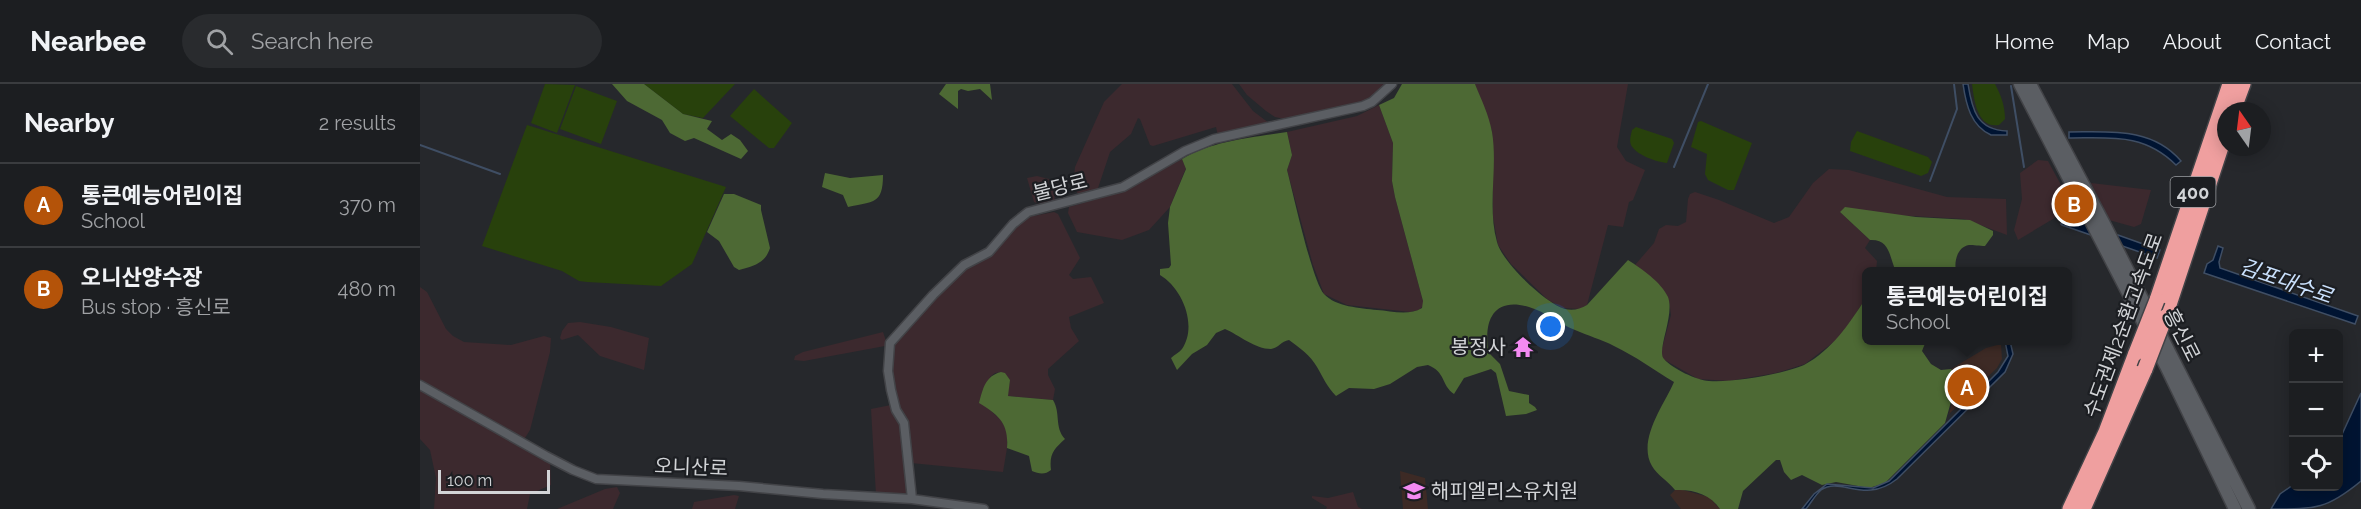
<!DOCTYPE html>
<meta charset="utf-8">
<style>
:root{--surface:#1c1e21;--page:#292b2e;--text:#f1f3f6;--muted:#a0a2a5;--line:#3a3c3f;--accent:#b45309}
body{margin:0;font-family:Raleway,"Noto Sans KR",sans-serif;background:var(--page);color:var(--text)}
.controls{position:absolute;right:18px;bottom:18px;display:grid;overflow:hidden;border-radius:9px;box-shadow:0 3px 15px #0003}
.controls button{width:54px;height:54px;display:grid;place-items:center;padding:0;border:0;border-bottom:2px solid var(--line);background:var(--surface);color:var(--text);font:30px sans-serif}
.compass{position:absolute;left:1797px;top:18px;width:54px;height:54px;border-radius:50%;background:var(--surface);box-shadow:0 3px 15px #0003;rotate:346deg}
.scale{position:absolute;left:18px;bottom:15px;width:112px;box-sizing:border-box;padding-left:6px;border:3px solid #d2d4d7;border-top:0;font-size:16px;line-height:21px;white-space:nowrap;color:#d2d4d7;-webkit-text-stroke:4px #1c1e22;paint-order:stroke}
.you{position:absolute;left:1131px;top:243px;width:21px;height:21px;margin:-15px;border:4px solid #fff;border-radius:50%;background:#1a73e8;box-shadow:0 0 0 9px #1a73e833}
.badge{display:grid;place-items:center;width:39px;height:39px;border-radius:50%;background:var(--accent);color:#fff;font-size:20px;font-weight:700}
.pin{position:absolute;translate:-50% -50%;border:3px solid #fff;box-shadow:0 2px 6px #0006}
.popup{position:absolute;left:1442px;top:183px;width:210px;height:78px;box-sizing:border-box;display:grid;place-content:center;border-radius:9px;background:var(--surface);filter:drop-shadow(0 2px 4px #0005);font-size:20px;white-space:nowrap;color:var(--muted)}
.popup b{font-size:22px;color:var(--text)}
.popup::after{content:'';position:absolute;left:50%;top:100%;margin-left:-12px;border:12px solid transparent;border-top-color:var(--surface)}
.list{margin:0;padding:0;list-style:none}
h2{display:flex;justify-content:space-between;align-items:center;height:78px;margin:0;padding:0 24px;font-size:26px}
h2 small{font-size:20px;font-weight:400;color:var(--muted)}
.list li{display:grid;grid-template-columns:39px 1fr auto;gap:18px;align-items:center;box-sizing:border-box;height:84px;padding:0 24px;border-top:2px solid var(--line)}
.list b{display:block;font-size:22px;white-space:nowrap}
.list p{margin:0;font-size:20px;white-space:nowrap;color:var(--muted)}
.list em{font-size:20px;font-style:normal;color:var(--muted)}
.icon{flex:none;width:33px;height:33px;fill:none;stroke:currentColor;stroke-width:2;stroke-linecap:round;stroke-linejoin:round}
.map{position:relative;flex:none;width:1941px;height:425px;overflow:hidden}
header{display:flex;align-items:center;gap:36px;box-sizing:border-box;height:84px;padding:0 30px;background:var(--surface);border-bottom:2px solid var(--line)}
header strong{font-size:28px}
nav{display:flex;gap:33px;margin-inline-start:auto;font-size:21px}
.search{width:420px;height:54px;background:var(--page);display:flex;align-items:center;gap:15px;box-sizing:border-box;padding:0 21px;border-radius:33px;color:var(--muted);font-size:22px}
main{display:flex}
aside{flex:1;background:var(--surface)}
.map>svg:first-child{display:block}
.industrial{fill:#3c292e}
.education{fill:#3d2a25}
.green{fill:#28410c}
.forest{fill:#4d6934}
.water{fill:#001432;stroke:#3f4e64;stroke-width:1.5}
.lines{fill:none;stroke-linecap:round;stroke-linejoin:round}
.stream{stroke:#3f4e64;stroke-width:2}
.minor-casing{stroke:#424347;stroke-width:11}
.secondary-casing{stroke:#424347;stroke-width:15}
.motorway-casing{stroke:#424347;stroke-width:18}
.minor{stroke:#5b5e63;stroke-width:8}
.secondary{stroke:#5b5e63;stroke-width:12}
.motorway{stroke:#ef9f9f;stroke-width:15}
.motorway-bridge-casing{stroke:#424347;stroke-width:18;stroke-linecap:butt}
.motorway-bridge{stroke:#ef9f9f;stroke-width:15}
.labels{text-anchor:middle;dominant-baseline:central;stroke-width:4.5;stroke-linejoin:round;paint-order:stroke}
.shield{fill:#1c1e22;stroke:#9b9da1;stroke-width:1.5}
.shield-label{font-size:18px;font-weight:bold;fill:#d2d4d7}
.street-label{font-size:20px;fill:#d2d4d7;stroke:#1c1e22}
.poi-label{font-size:20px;fill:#d2d4d7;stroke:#1c1e22;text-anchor:end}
.water-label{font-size:21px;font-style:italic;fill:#cbe2fe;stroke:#1c1e22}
</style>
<header>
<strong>Nearbee</strong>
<div class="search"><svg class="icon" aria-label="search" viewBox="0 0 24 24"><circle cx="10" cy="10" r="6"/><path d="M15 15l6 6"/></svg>Search here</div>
<nav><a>Home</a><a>Map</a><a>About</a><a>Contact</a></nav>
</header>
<main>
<aside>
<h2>Nearby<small>2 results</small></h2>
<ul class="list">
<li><span class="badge">A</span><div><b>통큰예능어린이집</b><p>School</p></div><em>370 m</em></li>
<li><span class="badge">B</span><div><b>오니산양수장</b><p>Bus stop · 흥신로</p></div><em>480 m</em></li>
</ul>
</aside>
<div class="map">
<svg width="1941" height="425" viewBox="0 0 1941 425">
<rect width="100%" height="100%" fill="#26282c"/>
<path class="industrial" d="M702,0H812L833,27L849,39L798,52L796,43L733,62L730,61L720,35L718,34L711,50L690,68L677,107L659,111L653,103L655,83L684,18Z
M819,0H967L946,17L937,21L869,36L855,33L846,27L827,11Z
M1055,0H1208L1197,63L1206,77L1225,86L1213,116L1209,118L1203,143L1188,141L1167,221L1160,225L1142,224L1127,215L1091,180L1078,161L1073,133L1072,47Z
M959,21L973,59L972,97L975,113L1003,217V222L999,226L990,228L927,221L904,210L893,181L867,86L872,71L867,48L937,32Z
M762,75L766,84L750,123L729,146L702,156L657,148L648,129L649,123L701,108Z
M1618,76L1628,77L1653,123L1598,156L1594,146L1602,115L1600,89Z
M1409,85L1429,86L1527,113L1586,115L1587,151L1544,135L1420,128L1450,156L1445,164L1457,177L1456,187L1446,188V214L1421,252L1415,257L1385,280L1356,289L1309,297L1278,295L1243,275L1241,268L1251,231L1249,216L1215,181L1234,159L1239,145L1246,141L1258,142L1266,138L1268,115L1270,110L1275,108L1299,116L1354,139L1369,133L1393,99Z
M617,92L633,96L635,119L622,121L614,118L607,94Z
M1671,99L1731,106L1721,140L1714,143L1689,136Z
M634,128L638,130L660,174L649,191L653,195L671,193L684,219L649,233L651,244L659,257L628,285V291L635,305L633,316L587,312L590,296L581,288L575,289L570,293L569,325L581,336L587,347V364L583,388L491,379L471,290L473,260L497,232L548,183L572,171L592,145L608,133Z
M0,203L7,208L26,245L33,252L44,258L91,261L124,252L131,254L130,268L110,346L105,354L102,355L0,297Z
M160,238L191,243L229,254L224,286L180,272L158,251L142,256L140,254L142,247L148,239Z
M463,248L466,257L465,262L384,277L374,276L375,272L383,268Z
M0,304L130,377L131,401L110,410L107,425H14L16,394L10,366L0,355Z
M471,321L480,338L488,408L486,411H456L451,325Z
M197,403L200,409L193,425H137L185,405Z
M933,408L938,423L942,425H906L907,423L892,414V412L908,414Z
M314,411L319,412L315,425H272L274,418Z"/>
<path class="education" d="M1581,260L1582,275L1577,284L1529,330L1538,293L1531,285L1566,264Z
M980,387L1005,394L1008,425H983Z
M1255,406H1263L1289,413L1300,425H1261L1250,411Z"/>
<path class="green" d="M125,0L155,1L137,49L111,39Z
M224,0H315L283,34L263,30Z
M1552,0H1575C1581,11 1585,22 1585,35L1579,41C1557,45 1554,15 1552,0Z
M156,2L197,17L181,60L140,45Z
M334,5L372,39L354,64H349L310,32Z
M1281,37L1332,59L1314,106H1308L1288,96L1285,90L1287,70L1271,63L1278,38Z
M107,41L306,103L272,180L241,202L167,198L159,197L142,187L62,162Z
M1216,43L1252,55L1254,59L1247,79C1237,78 1216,71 1211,61C1209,56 1211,51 1212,46Z
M1437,47L1508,73L1512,78L1508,89L1501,92L1430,67L1431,58Z"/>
<path class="forest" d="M192,0H224L263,30L292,37L287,45L302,56L311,50L320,56L328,67L321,75L274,54L265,57L250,49L242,36L207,17Z
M526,0H570L572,16L560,5L548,7L541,5L538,7V25L519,10Z
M982,0H1055C1061,15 1069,31 1072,48C1078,84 1067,122 1077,158C1082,178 1125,219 1145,225C1153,227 1160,225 1167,221L1208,176C1222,185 1241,198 1248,213C1255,231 1236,267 1244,275C1253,285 1276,296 1289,297C1311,299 1364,290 1384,281C1412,266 1429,240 1446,214V256L1506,257L1502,267L1511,280L1521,286L1531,285L1538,293L1525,339L1465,399L1449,404L1416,398L1402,401L1382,391L1371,396L1364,388L1360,376H1356L1323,407L1318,425H1300C1290,410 1273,405 1255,406C1248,397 1237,391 1232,382C1217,356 1244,321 1254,298C1234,286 1215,272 1194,262C1181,255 1168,252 1155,246C1139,240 1126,228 1109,223C1072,212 1063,239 1069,269L1080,280L1089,307L1109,311V319L1115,323L1117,326L1106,330L1086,332L1076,289L1071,285L1044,294L1034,310C1021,301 1026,288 1008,281L997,283L970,300L954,305L929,304L916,312C907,303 903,293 897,283C890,271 880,264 869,256C861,257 859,264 851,265C835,265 819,251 805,245L796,249L787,261L772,270L757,286L751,274C755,270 759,269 762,265C778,241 762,204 740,191V185L749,184L751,181L748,139L750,123L766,85L762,75C795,56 831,54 867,48L872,71L867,86C873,108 892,197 904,210C916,223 940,224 957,226C971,227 989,232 1002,224L1003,217L975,113L972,97L973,59L959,21L974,14Z
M405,89L430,94L463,91C463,121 453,117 428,123L423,111L402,103Z
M304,110H314L341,121V126L350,164C345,180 333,182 319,186L314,183L299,157L287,148Z
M1425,123L1496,133L1550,136L1573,147V151L1565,162C1560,162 1553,161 1549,161C1537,163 1534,178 1536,187H1476C1469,174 1471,155 1450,156L1420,128Z
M581,288L585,289L590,296L588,312L633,316C641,329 634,343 645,355C634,365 629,370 631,386C625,391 619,390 612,387L609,372L587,364C589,340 579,331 559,319C563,305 565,292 581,288Z"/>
<path class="water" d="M1543,0H1548C1552,26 1557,46 1587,47V51H1571C1551,42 1546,21 1543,0Z
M1649,48C1690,48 1732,43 1761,77L1756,81C1724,49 1691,54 1649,54Z
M1653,135L1740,166L1737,174L1642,141L1641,140Z
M1798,162L1803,164L1799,178L1800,184L1938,232L1935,240L1784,189L1787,180L1793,176Z
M1585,257H1590L1593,270L1585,288L1477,395C1444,421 1421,392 1401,406C1395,411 1391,419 1386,425H1382L1394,410L1407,400L1453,404L1469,397L1578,288L1588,272Z
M1941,309V397C1907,425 1897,425 1851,425L1860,410L1873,401L1874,402H1918L1919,357Z"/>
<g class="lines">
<path class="stream" d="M1591,2L1604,83
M0,61L80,90
M1254,83L1288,0
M1510,97L1537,25L1534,0
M1578,188L1579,186"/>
<defs>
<path id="minor" d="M0,301L126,372L153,386L176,395L319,402L403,410L492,415L564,425
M492,415L484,339L476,326L471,306L468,287L470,259L513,211L544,181L569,168L593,140L608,128L703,103L765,67L794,55L943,22L952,18L972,0"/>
<path id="secondary" d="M1600,0L1746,282L1815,425
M1610,0L1684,140L1829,425"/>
<path id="motorway" d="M1813,27L1823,0
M1737,216L1810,0
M1745,233L1806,48
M1650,425L1686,348L1716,269
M1663,425L1725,285"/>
</defs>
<use href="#minor" class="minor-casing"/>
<use href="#secondary" class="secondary-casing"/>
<use href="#motorway" class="motorway-casing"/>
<use href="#minor" class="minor"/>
<use href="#secondary" class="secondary"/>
<use href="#motorway" class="motorway"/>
<defs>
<path id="motorway-bridge" d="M1716,269L1737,216
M1725,285L1745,233"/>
</defs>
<use href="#motorway-bridge" class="motorway-bridge-casing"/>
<use href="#motorway-bridge" class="motorway-bridge"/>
</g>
<defs>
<symbol id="temple-bare" viewBox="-9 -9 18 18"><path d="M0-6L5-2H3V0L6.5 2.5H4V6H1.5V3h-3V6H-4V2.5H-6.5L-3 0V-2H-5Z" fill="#f38af2" stroke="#1c1e22" stroke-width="2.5" paint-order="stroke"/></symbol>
<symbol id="school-bare" viewBox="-9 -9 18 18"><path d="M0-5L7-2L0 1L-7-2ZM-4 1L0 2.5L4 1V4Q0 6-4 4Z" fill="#f38af2" stroke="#1c1e22" stroke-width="2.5" paint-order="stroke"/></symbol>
</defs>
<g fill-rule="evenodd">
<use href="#temple-bare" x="1088" y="248" width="30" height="30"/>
<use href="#school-bare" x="979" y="392" width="30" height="30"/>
</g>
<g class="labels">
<rect class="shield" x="1750.5" y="93" width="45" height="30" rx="4.5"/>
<g class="shield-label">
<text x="1773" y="108">400</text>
</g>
<g class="street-label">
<text transform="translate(640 103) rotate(-14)">불당로</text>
<text transform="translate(1703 241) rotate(-70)">수도권제2순환고속도로</text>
<text transform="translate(1762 251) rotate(63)">흥신로</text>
<text transform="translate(271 383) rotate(2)">오니산로</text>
</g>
<g class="poi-label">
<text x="1086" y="263">봉정사</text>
<text x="1011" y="407" text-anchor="start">해피엘리스유치원</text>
</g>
<g class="water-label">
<text transform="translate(1866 197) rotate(19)">김포대수로</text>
</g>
</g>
</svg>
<div class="controls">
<button>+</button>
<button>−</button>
<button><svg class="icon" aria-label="locate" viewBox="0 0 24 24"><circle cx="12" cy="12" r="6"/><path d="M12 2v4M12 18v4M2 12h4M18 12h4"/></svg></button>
</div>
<svg class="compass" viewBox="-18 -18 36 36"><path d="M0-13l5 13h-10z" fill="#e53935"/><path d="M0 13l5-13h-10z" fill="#a0a2a5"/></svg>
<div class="scale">100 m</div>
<div class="you"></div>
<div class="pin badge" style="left:1547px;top:303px">A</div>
<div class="popup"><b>통큰예능어린이집</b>School</div>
<div class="pin badge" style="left:1654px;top:120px">B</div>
</div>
</main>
